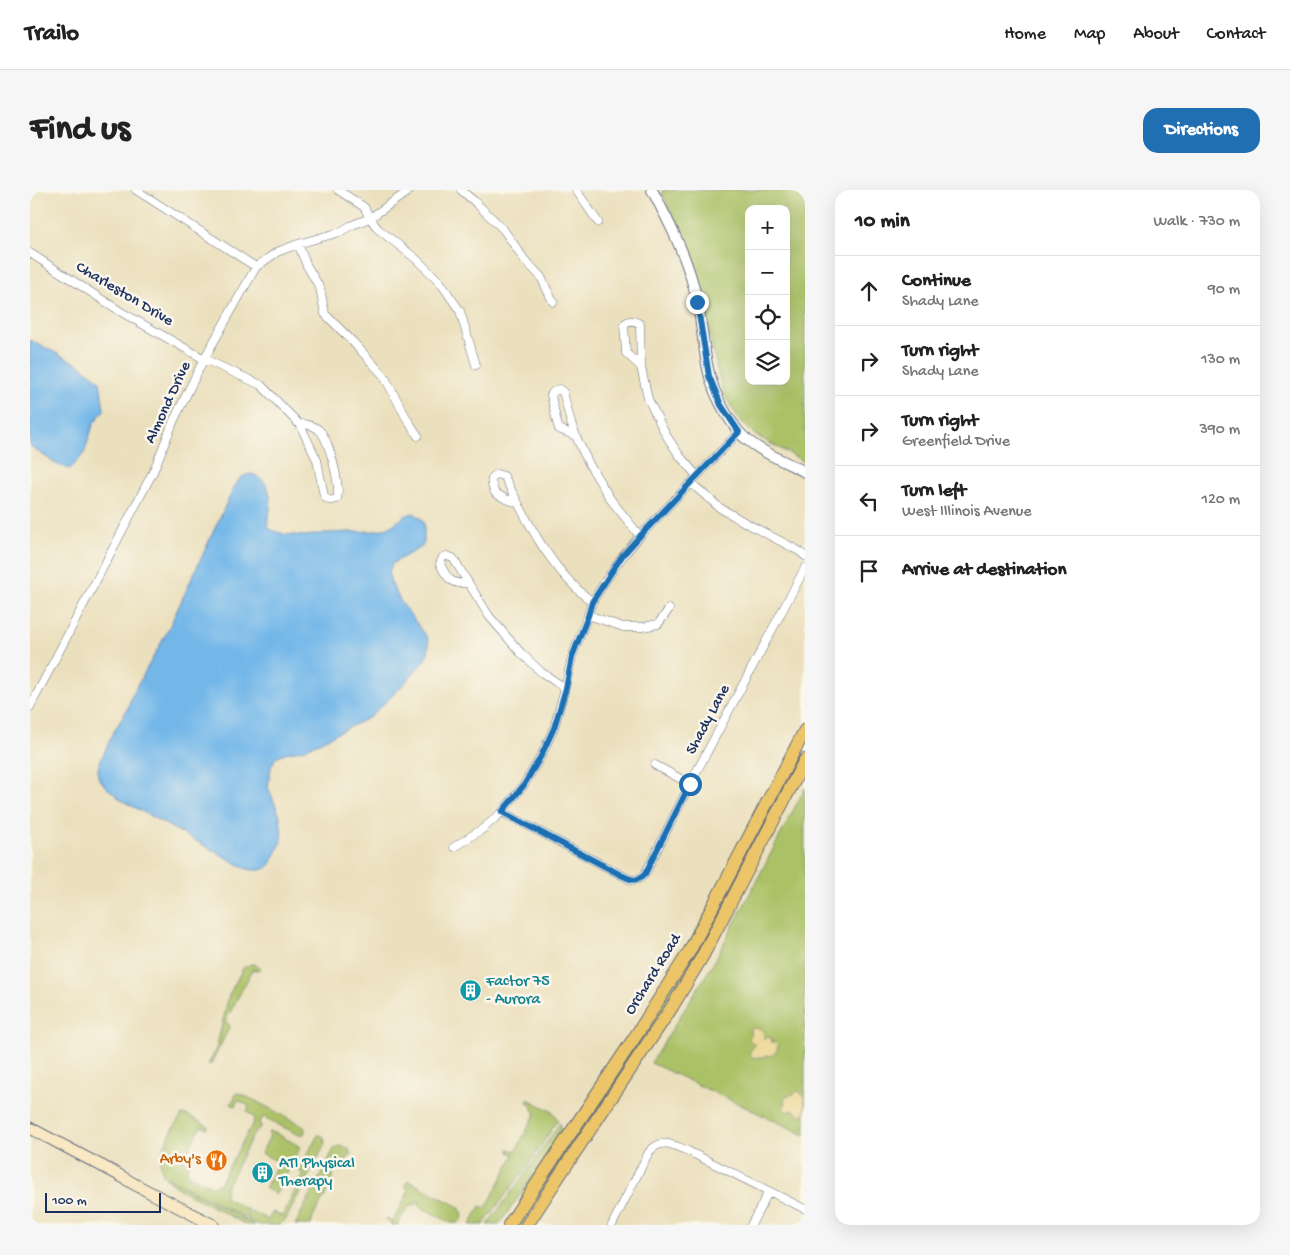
<!DOCTYPE html>
<meta charset="utf-8">
<style>
:root{--surface:#fff;--page:#f6f6f6;--text:#222;--muted:#767676;--line:#e0e0e0;--accent:#1f6fb2}
body{margin:0;font-family:"Gochi Hand",sans-serif;background:var(--page);color:var(--text)}
.controls{position:absolute;right:15px;top:15px;display:grid;overflow:hidden;border-radius:10px;box-shadow:0 5px 20px #0002}
.controls button{width:45px;height:45px;display:grid;place-items:center;padding:0;border:0;border-bottom:1px solid var(--line);background:var(--surface);color:var(--text);font:25px sans-serif}
.scale{position:absolute;left:15px;bottom:12px;width:116px;box-sizing:border-box;padding-left:5px;border:2px solid #1b2f5e;border-top:0;font-size:14px;line-height:18px;white-space:nowrap;color:#1b2f5e;-webkit-text-stroke:4px #fbf7ec;paint-order:stroke}
.stop{position:absolute;width:15px;height:15px;margin:-11px;border:4px solid #1f6fb2;border-radius:50%;background:#fff}
.stop.end{background:#1f6fb2;border-color:#fff;box-shadow:0 1px 5px #0008}
.list{margin:0;padding:0;list-style:none}
h2{display:flex;justify-content:space-between;align-items:center;height:65px;margin:0;padding:0 20px;font-size:21px}
h2 small{font-size:16px;font-weight:400;color:var(--muted)}
.list li{display:grid;grid-template-columns:32px 1fr auto;gap:15px;align-items:center;box-sizing:border-box;height:70px;padding:0 20px;border-top:1px solid var(--line)}
.list b{display:block;font-size:19px;white-space:nowrap}
.list p{margin:0;font-size:16px;white-space:nowrap;color:var(--muted)}
.list em{font-size:16px;font-style:normal;color:var(--muted)}
.icon{flex:none;width:28px;height:28px;fill:none;stroke:currentColor;stroke-width:2;stroke-linecap:round;stroke-linejoin:round}
.map{position:relative;flex:none;width:775px;height:1035px;overflow:hidden;border-radius:15px}
header{display:flex;align-items:center;gap:30px;box-sizing:border-box;height:70px;padding:0 25px;background:var(--surface);border-bottom:1px solid var(--line)}
header strong{font-size:24px}
nav{display:flex;gap:28px;margin-inline-start:auto;font-size:18px}
.intro{display:flex;align-items:center;justify-content:space-between;box-sizing:border-box;height:120px;padding:0 30px}
h1{margin:0;font-size:35px}
.button{padding:12px 22px;border-radius:15px;background:var(--accent);color:#fff;font-size:18px;font-weight:700}
main{display:flex;gap:30px;padding:0 30px}
aside{flex:1;background:var(--surface);border-radius:15px;box-shadow:0 5px 20px #0002}
.map>svg:first-child{display:block}
.green{fill:#abc166;stroke:#637862;fill-rule:evenodd}
.sand{fill:#eeda9e;stroke:#84847e}
.water{fill:#73b7e9;stroke:#4773a4}
.lines{fill:none;stroke-linecap:round;stroke-linejoin:round}
.minor-casing{stroke:#646d7f;stroke-width:9}
.tertiary-casing{stroke:#646d7f;stroke-width:12}
.secondary-casing{stroke:#646d7f;stroke-width:13}
.primary-casing{stroke:#646d7f;stroke-width:14}
.minor{stroke:#fff;stroke-width:8}
.tertiary{stroke:#fff;stroke-width:10}
.secondary{stroke:#f8e8c3;stroke-width:11}
.primary{stroke:#edc569;stroke-width:12}
.route{stroke:#1f6fb2;stroke-width:6}
.labels{text-anchor:middle;dominant-baseline:central;stroke-width:5;stroke-linejoin:round;paint-order:stroke}
.street-label{font-size:16px;fill:#1b2f5e;stroke:#fbf7ec}
.culture-label{font-size:16px;fill:#0d838f;stroke:#fbf7ec;text-anchor:start}
.food-label{font-size:16px;fill:#c56008;stroke:#fbf7ec;text-anchor:end}
</style>
<header>
<strong>Trailo</strong>
<nav><a>Home</a><a>Map</a><a>About</a><a>Contact</a></nav>
</header>
<div class="intro"><h1>Find us</h1><a class="button">Directions</a></div>
<main>
<div class="map">
<svg width="775" height="1035" viewBox="0 0 775 1035">
<rect width="100%" height="100%" fill="#fbf7ec"/>
<filter id="ink" filterUnits="userSpaceOnUse"><feTurbulence type="fractalNoise" baseFrequency=".02" numOctaves="2"/><feDisplacementMap in="SourceGraphic" scale="10" xChannelSelector="R" yChannelSelector="G"/><feConvolveMatrix kernelMatrix="1 2 1 2 8 2 1 2 1" color-interpolation-filters="sRGB"/></filter>
<filter id="wash" filterUnits="userSpaceOnUse"><feTurbulence type="fractalNoise" baseFrequency=".0096" numOctaves="4" result="noise"/><feDisplacementMap in="SourceGraphic" scale="20" xChannelSelector="R" yChannelSelector="G"/><feGaussianBlur stdDeviation="1.12" result="paint"/><feColorMatrix in="noise" values="0 0 0 0 0 0 0 0 0 0 0 0 0 0 0 0 0 1.4 0 .05"/><feComposite in="paint" operator="in"/></filter>
<g filter="url(#wash)">
<rect width="100%" height="100%" fill="#ebe0bd"/>
<path class="green" d="M633,0H775V272L725,245L708,228L693,202L686,175L674,115L659,60L632,4ZM719,19H756V191H719Z
M775,550V560L674,754L653,790L493,1035H488L511,995L577,897Z
M775,598V945L621,873L684,772Z
M221,774H224L230,778L228,781L223,779L195,832L199,834L200,836L181,874L179,875V873L186,859L189,847L199,805L213,778Z
M207,903L211,904L222,909L271,935C275,937 276,940 274,944L269,945L233,927L229,934L232,936L224,943L195,999L196,1001L194,1007L219,1020L215,1028L133,985C133,981 130,978 130,972C131,959 144,935 152,925H157L178,936V937L177,939L171,936L153,970L159,973C157,978 156,981 159,985L181,996H184L190,993L224,931L223,926L217,922L219,916L208,910L205,916L201,914L205,906Z
M498,909L523,922L528,930L497,977L453,1035H440L450,1016L456,1018L484,965L479,962V959L486,961L506,922L502,919L501,915L497,912Z
M530,933L531,942L528,951L469,1035H457L500,977Z
M240,942L246,943L269,956V960L260,978L231,963L240,946L238,943Z
M288,945H290L294,947L295,954L256,1029L250,1035H229L217,1029L221,1021L238,1030L243,1022L252,1026L274,984L269,981V979Z
M311,956L319,959L321,964C315,974 310,974 305,981C301,987 301,993 298,999C294,1011 283,1022 281,1035H265L304,959L307,957Z
M248,974L259,980L246,1004L235,998Z
M135,988H136L225,1035H217L151,1000L143,995Z
M378,991L381,992L429,1017L433,1024L432,1029L428,1033H421L389,1016L390,1012H386L385,1015C375,1016 372,1027 368,1035H361V1034L356,1029H358L363,1031L379,1000L374,996Z"/>
<path class="sand" d="M723,838L729,839L734,843V849L741,847L742,853H746L748,855L747,860L742,866L736,865L732,868L721,867L720,861L725,856L724,854L720,851L719,849L721,845L720,840Z
M767,901H768L775,907V923L773,925L768,924L764,920L757,922L753,918L756,913L754,909L756,906L764,904Z"/>
<path class="water" d="M0,150L50,175L70,191L74,220L63,235L54,264L40,279L26,274L0,256Z
M221,284C238,288 242,305 240,320C239,326 237,331 238,337L242,340L254,344L275,346L296,343L344,341L358,338L377,325L384,323L392,329L394,333V352L392,357L388,359L363,373L359,381L360,391L371,412L397,447L399,454L398,463L393,472L374,494L340,527L275,559L255,563L246,567L241,577L238,597L250,626L252,645L251,653L241,674L237,678L231,680H222L217,679L91,610L75,596L68,587V579L70,572L83,543L98,518L102,505L137,442L203,299C209,290 209,286 221,284Z"/>
</g>
<g filter="url(#ink)">
<g class="lines">
<defs>
<path id="minor" d="M106,0L226,77
M308,0L334,17L340,28L348,39L385,68L410,92L430,121L446,175
M431,0L445,12L473,39L494,69L511,87L523,112
M546,0L568,32
M268,54L277,76L290,98L295,124L323,152L354,186L377,229L388,246
M0,63L93,123L174,169L231,195L270,235L287,270L294,306C298,311 301,311 307,309C311,296 299,249 289,240C285,236 279,235 274,234L270,235
M611,177L596,163L594,135C598,129 604,130 610,134L611,177L618,209L636,245L649,265L667,286
M546,246L529,239L527,233L521,205C523,201 525,200 529,199L533,202L541,233L548,251L559,274L581,310L610,346
M661,293L690,318L716,333L769,361L775,366
M488,313L476,309L465,303C462,296 458,288 467,284L474,286C499,334 518,377 562,412
M437,393C421,395 417,388 410,374L413,367L417,366L423,368L459,426L490,462L511,482L535,498
M558,425L593,437H613L628,434L639,419
M0,517L123,282L144,230L174,169L226,77L247,62L268,54L310,42L320,36L340,28L380,0
M625,575L660,594
M472,622L601,690C607,690 611,689 615,684L660,594L775,378
M424,657L454,638L472,622L494,595L511,566L524,538L535,498L542,467L558,425L562,412L576,390L593,366L610,346L709,242
M582,1035L619,962C632,947 643,955 658,961L775,1019
M721,1035L739,1001"/>
<path id="tertiary" d="M622,0C639,32 655,63 664,98C667,110 670,122 671,135C674,152 675,170 680,187C685,206 696,225 708,241C723,259 754,271 775,282"/>
<path id="secondary" d="M0,938L89,985L104,994L183,1035"/>
<path id="primary" d="M479,1035L605,847L659,762L775,540
M497,1035L529,986L642,817L672,767L775,570"/>
</defs>
<use href="#minor" class="minor-casing"/>
<use href="#tertiary" class="tertiary-casing"/>
<use href="#secondary" class="secondary-casing"/>
<use href="#primary" class="primary-casing"/>
<use href="#minor" class="minor"/>
<use href="#tertiary" class="tertiary"/>
<use href="#secondary" class="secondary"/>
<use href="#primary" class="primary"/>
</g>
</g>
<g class="lines" filter="url(#ink)">
<path class="route" d="M660,594L615,684C607,693 601,690 591,685L472,622L494,595L511,566L524,538L536,498L542,467L558,426L562,412L592,366L610,346L709,242L691,215L679,186L667,112"/>
</g>
<defs>
<symbol id="building-disc" viewBox="-11 -11 22 22"><circle r="9.5" fill="#0f9aa8" stroke="#fbf7ec"/><path d="M-4-6H4V6H1V3H-1V6H-4ZM-2.5-4.3h1.7v1.8h-1.7ZM.8-4.3h1.7v1.8H.8ZM-2.5-1h1.7V.8h-1.7ZM.8-1h1.7V.8H.8Z" fill="#fff"/></symbol>
<symbol id="restaurant-disc" viewBox="-11 -11 22 22"><circle r="9.5" fill="#e8710a" stroke="#fbf7ec"/><path d="M-5-6h1v4h1v-4h1v4h1v-4h1v5L-1.5 .5V6h-2V.5L-5-1ZM5-6V6H3V1.5H1.5Q1.5-4 5-6Z" fill="#fff"/></symbol>
</defs>
<g fill-rule="evenodd">
<use href="#building-disc" x="428" y="788" width="25" height="25"/>
<use href="#restaurant-disc" x="174" y="958" width="25" height="25"/>
<use href="#building-disc" x="220" y="970" width="25" height="25"/>
</g>
<g class="labels">
<g class="street-label">
<text transform="translate(94 105) rotate(31)">Charleston Drive</text>
<text transform="translate(139 213) rotate(-65)">Almond Drive</text>
<text transform="translate(679 530) rotate(-62)">Shady Lane</text>
<text transform="translate(624 785) rotate(-58)">Orchard Road</text>
</g>
<g class="culture-label">
<text x="456" y="792">Factor 75<tspan x="456" dy="18">- Aurora</tspan></text>
<text x="249" y="974">ATI Physical<tspan x="249" dy="18">Therapy</tspan></text>
</g>
<g class="food-label">
<text x="171" y="970">Arby's</text>
</g>
</g>
</svg>
<div class="controls">
<button>+</button>
<button>−</button>
<button><svg class="icon" aria-label="locate" viewBox="0 0 24 24"><circle cx="12" cy="12" r="6"/><path d="M12 2v4M12 18v4M2 12h4M18 12h4"/></svg></button>
<button><svg class="icon" aria-label="layers" viewBox="0 0 24 24"><path d="M12 4l9 5-9 5-9-5zM3 14l9 5 9-5"/></svg></button>
</div>
<div class="scale">100 m</div>
<div class="stop" style="left:660px;top:594px"></div>
<div class="stop end" style="left:667px;top:112px"></div>
</div>
<aside>
<h2>10 min<small>Walk · 730 m</small></h2>
<ul class="list">
<li><svg class="icon" aria-label="ahead" viewBox="0 0 24 24"><path d="M12 20V5M6 11l6-6 6 6"/></svg><div><b>Continue</b><p>Shady Lane</p></div><em>90 m</em></li>
<li><svg class="icon" aria-label="right" viewBox="0 0 24 24"><path d="M7 20v-9h11M14 6l5 5-5 5"/></svg><div><b>Turn right</b><p>Shady Lane</p></div><em>130 m</em></li>
<li><svg class="icon" aria-label="right" viewBox="0 0 24 24"><path d="M7 20v-9h11M14 6l5 5-5 5"/></svg><div><b>Turn right</b><p>Greenfield Drive</p></div><em>390 m</em></li>
<li><svg class="icon" aria-label="left" viewBox="0 0 24 24"><path d="M17 20v-9H6M10 6l-5 5 5 5"/></svg><div><b>Turn left</b><p>West Illinois Avenue</p></div><em>120 m</em></li>
<li><svg class="icon" aria-label="arrive" viewBox="0 0 24 24"><path d="M6 21V4h12l-3 4 3 4H6"/></svg><div><b>Arrive at destination</b></div></li>
</ul>
</aside>
</main>
